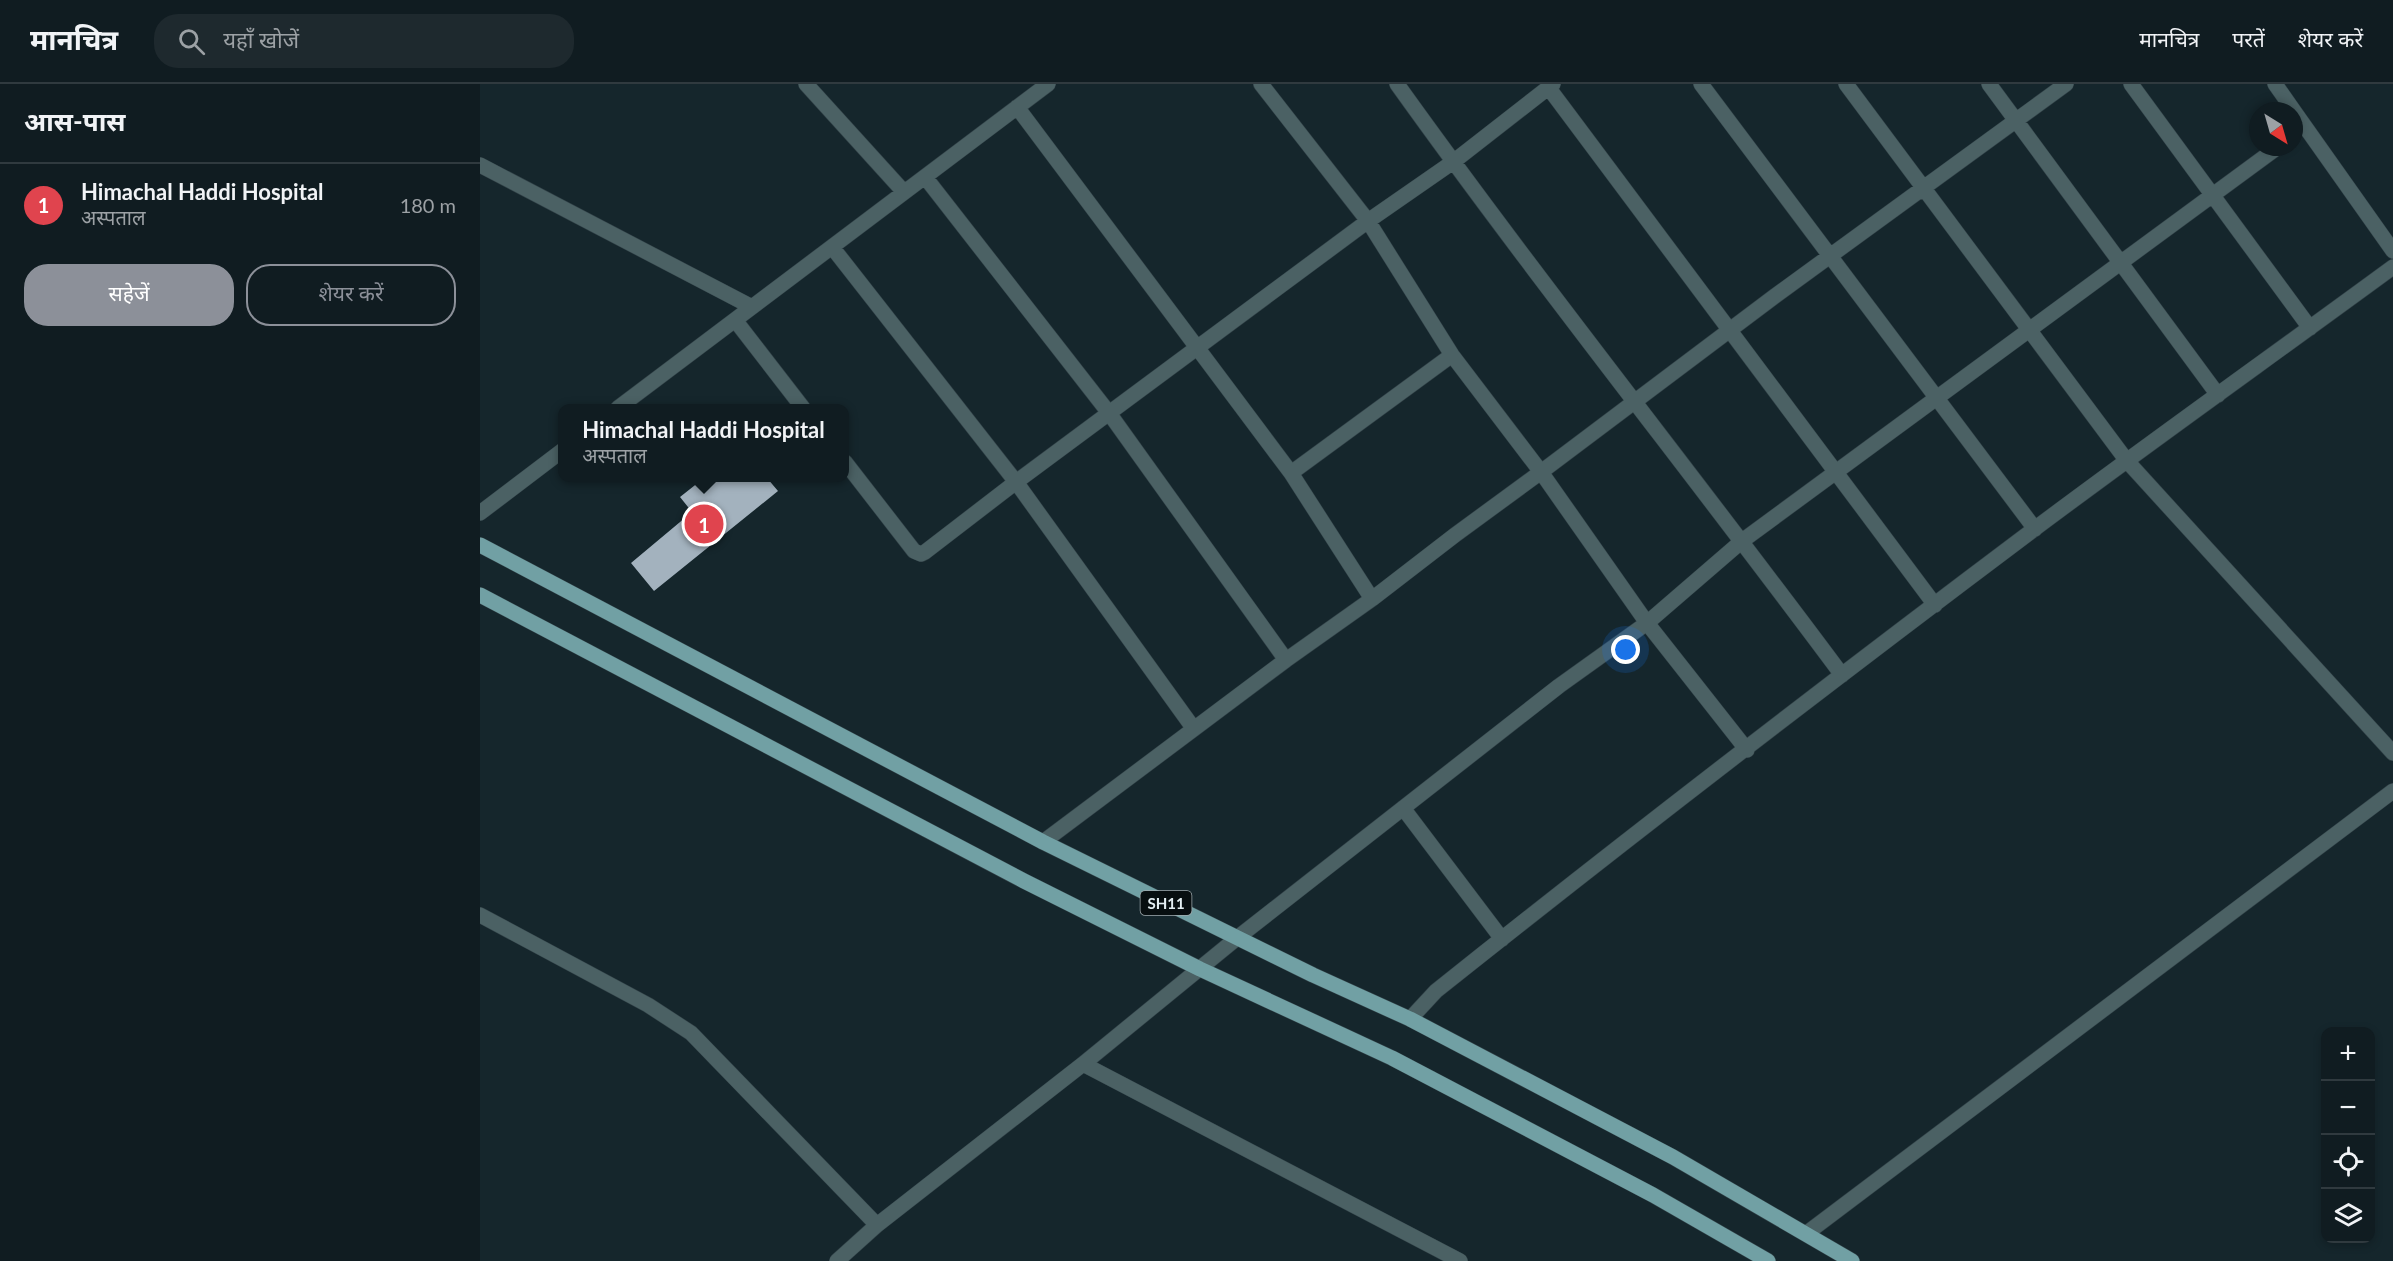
<!DOCTYPE html>
<html lang="hi">
<meta charset="utf-8">
<style>
:root{--surface:#101c21;--page:#1e292e;--text:#f1f3f6;--muted:#9ca1a5;--line:#303a3f;--accent:#8c9099}
body{margin:0;font-family:Lato,"Noto Sans Devanagari",sans-serif;background:var(--page);color:var(--text)}
.controls{position:absolute;right:18px;bottom:18px;display:grid;overflow:hidden;border-radius:12px;box-shadow:0 3px 9px #0003}
.controls button{width:54px;height:54px;display:grid;place-items:center;padding:0;border:0;border-bottom:2px solid var(--line);background:var(--surface);color:var(--text);font:30px sans-serif}
.compass{position:absolute;left:1769px;top:18px;width:54px;height:54px;border-radius:50%;background:var(--surface);box-shadow:0 3px 9px #0003;rotate:143deg}
.you{position:absolute;left:1146px;top:566px;width:21px;height:21px;margin:-15px;border:4px solid #fff;border-radius:50%;background:#1a73e8;box-shadow:0 0 0 9px #1a73e833}
.badge{display:grid;place-items:center;width:39px;height:39px;border-radius:50%;background:var(--accent);color:#fff;font-size:20px;font-weight:700}
.pin{position:absolute;translate:-50% -50%;border:3px solid #fff;box-shadow:0 2px 6px #0006}
.popup{position:absolute;left:78px;top:320px;width:291px;height:78px;box-sizing:border-box;display:grid;place-content:center;border-radius:12px;background:var(--surface);filter:drop-shadow(0 2px 4px #0005);font-size:20px;white-space:nowrap;color:var(--muted)}
.popup b{font-size:22px;color:var(--text)}
.popup::after{content:'';position:absolute;left:50%;top:100%;margin-left:-12px;border:12px solid transparent;border-top-color:var(--surface)}
.list{margin:0;padding:0;list-style:none}
h2{display:flex;justify-content:space-between;align-items:center;height:78px;margin:0;padding:0 24px;font-size:26px}
h2 small{font-size:20px;font-weight:400;color:var(--muted)}
.list li{display:grid;grid-template-columns:39px 1fr auto;gap:18px;align-items:center;box-sizing:border-box;height:84px;padding:0 24px;border-top:2px solid var(--line)}
.list b{display:block;font-size:22px;white-space:nowrap}
.list p{margin:0;font-size:20px;white-space:nowrap;color:var(--muted)}
.list em{font-size:20px;font-style:normal;color:var(--muted)}
.actions{display:flex;gap:12px;padding:18px 24px}
.actions a{flex:1;padding:14px 0;border:2px solid var(--accent);border-radius:24px;text-align:center;font-size:21px;color:var(--accent)}
.actions .main{background:var(--accent);color:#fff}
.icon{flex:none;width:33px;height:33px;fill:none;stroke:currentColor;stroke-width:2;stroke-linecap:round;stroke-linejoin:round}
.map{position:relative;flex:none;width:1913px;height:1177px;overflow:hidden}
header{display:flex;align-items:center;gap:36px;box-sizing:border-box;height:84px;padding:0 30px;background:var(--surface);border-bottom:2px solid var(--line)}
header strong{font-size:28px}
nav{display:flex;gap:33px;margin-inline-start:auto;font-size:21px}
.search{width:420px;height:54px;background:var(--page);display:flex;align-items:center;gap:15px;box-sizing:border-box;padding:0 21px;border-radius:24px;color:var(--muted);font-size:22px}
main{display:flex}
aside{flex:1;background:var(--surface)}
.map>svg:first-child{display:block}
.building{fill:#a3b2be}
.lines{fill:none;stroke-linecap:round;stroke-linejoin:round}
.minor-casing{stroke:#324248;stroke-width:16}
.primary-casing{stroke:#324248;stroke-width:16}
.minor{stroke:#4b6164;stroke-width:15}
.primary{stroke:#71a0a4;stroke-width:15}
.labels{text-anchor:middle;dominant-baseline:central;stroke-width:6;stroke-linejoin:round;paint-order:stroke}
.shield{fill:#070e10;stroke:#a1abae;stroke-width:1.5}
.shield-label{font-size:15px;font-weight:bold;fill:#e3eef2}
</style>
<header>
<strong>मानचित्र</strong>
<div class="search"><svg class="icon" aria-label="search" viewBox="0 0 24 24"><circle cx="10" cy="10" r="6"/><path d="M15 15l6 6"/></svg>यहाँ खोजें</div>
<nav><a>मानचित्र</a><a>परतें</a><a>शेयर करें</a></nav>
</header>
<main>
<aside>
<h2>आस-पास<small></small></h2>
<ul class="list">
<li><span class="badge" style="background:#e0444e">1</span><div><b>Himachal Haddi Hospital</b><p>अस्पताल</p></div><em>180 m</em></li>
</ul>
<div class="actions"><a class="main">सहेजें</a><a>शेयर करें</a></div>
</aside>
<div class="map">
<svg width="1913" height="1177" viewBox="0 0 1913 1177">
<rect width="100%" height="100%" fill="#15262c"/>
<path class="building" d="M224,394H287L298,407L174,507L151,479L212,428L200,413Z"/>
<g class="lines">
<defs>
<path id="minor" d="M326,0L424,108
M781,0L888,137L972,271L1061,388L1167,539L1267,666
M917,0C1061,201 1215,393 1362,591
M1221,0L1555,445
M1366,0L1647,377L1913,669
M1509,0L1738,311
M1651,0L1830,244
M1795,0L1814,27
M1068,3L1455,521
M537,23L811,389L892,515
M1814,27L1913,167
M0,81L272,223
M445,93L629,329L806,576
M352,163L536,398L714,645
M255,236L323,324
M138,324L568,0
M365,378L434,467L441,470L445,468L536,398L888,137L973,78L1073,0
M811,389L972,271
M0,429L83,366
M923,724L1022,855
M563,758L806,576L892,515L975,451L1061,388L1295,212L1586,0
M0,831L168,921L211,949L397,1141
M930,935L956,907C1153,750 1352,597 1553,446C1672,357 1793,271 1913,183
M603,980L980,1177
M1327,1149L1913,707
M357,1177L397,1141L603,980L757,854L1079,602L1167,539L1262,457L1798,63"/>
<path id="primary" d="M0,461L563,758L833,891L930,935L1193,1073L1372,1177
M0,511L544,797L720,885L912,974L1173,1111L1288,1177"/>
</defs>
<use href="#minor" class="minor-casing"/>
<use href="#primary" class="primary-casing"/>
<use href="#minor" class="minor"/>
<use href="#primary" class="primary"/>
</g>
<g class="labels">
<rect class="shield" x="660.5" y="807" width="51" height="24" rx="4.5"/>
<g class="shield-label">
<text x="686" y="819">SH11</text>
</g>
</g>
</svg>
<div class="controls">
<button>+</button>
<button>−</button>
<button><svg class="icon" aria-label="locate" viewBox="0 0 24 24"><circle cx="12" cy="12" r="6"/><path d="M12 2v4M12 18v4M2 12h4M18 12h4"/></svg></button>
<button><svg class="icon" aria-label="layers" viewBox="0 0 24 24"><path d="M12 4l9 5-9 5-9-5zM3 14l9 5 9-5"/></svg></button>
</div>
<svg class="compass" viewBox="-18 -18 36 36"><path d="M0-13l5 13h-10z" fill="#e53935"/><path d="M0 13l5-13h-10z" fill="#9ca1a5"/></svg>
<div class="you"></div>
<div class="pin badge" style="left:224px;top:440px;background:#e0444e">1</div>
<div class="popup"><b>Himachal Haddi Hospital</b>अस्पताल</div>
</div>
</main>
